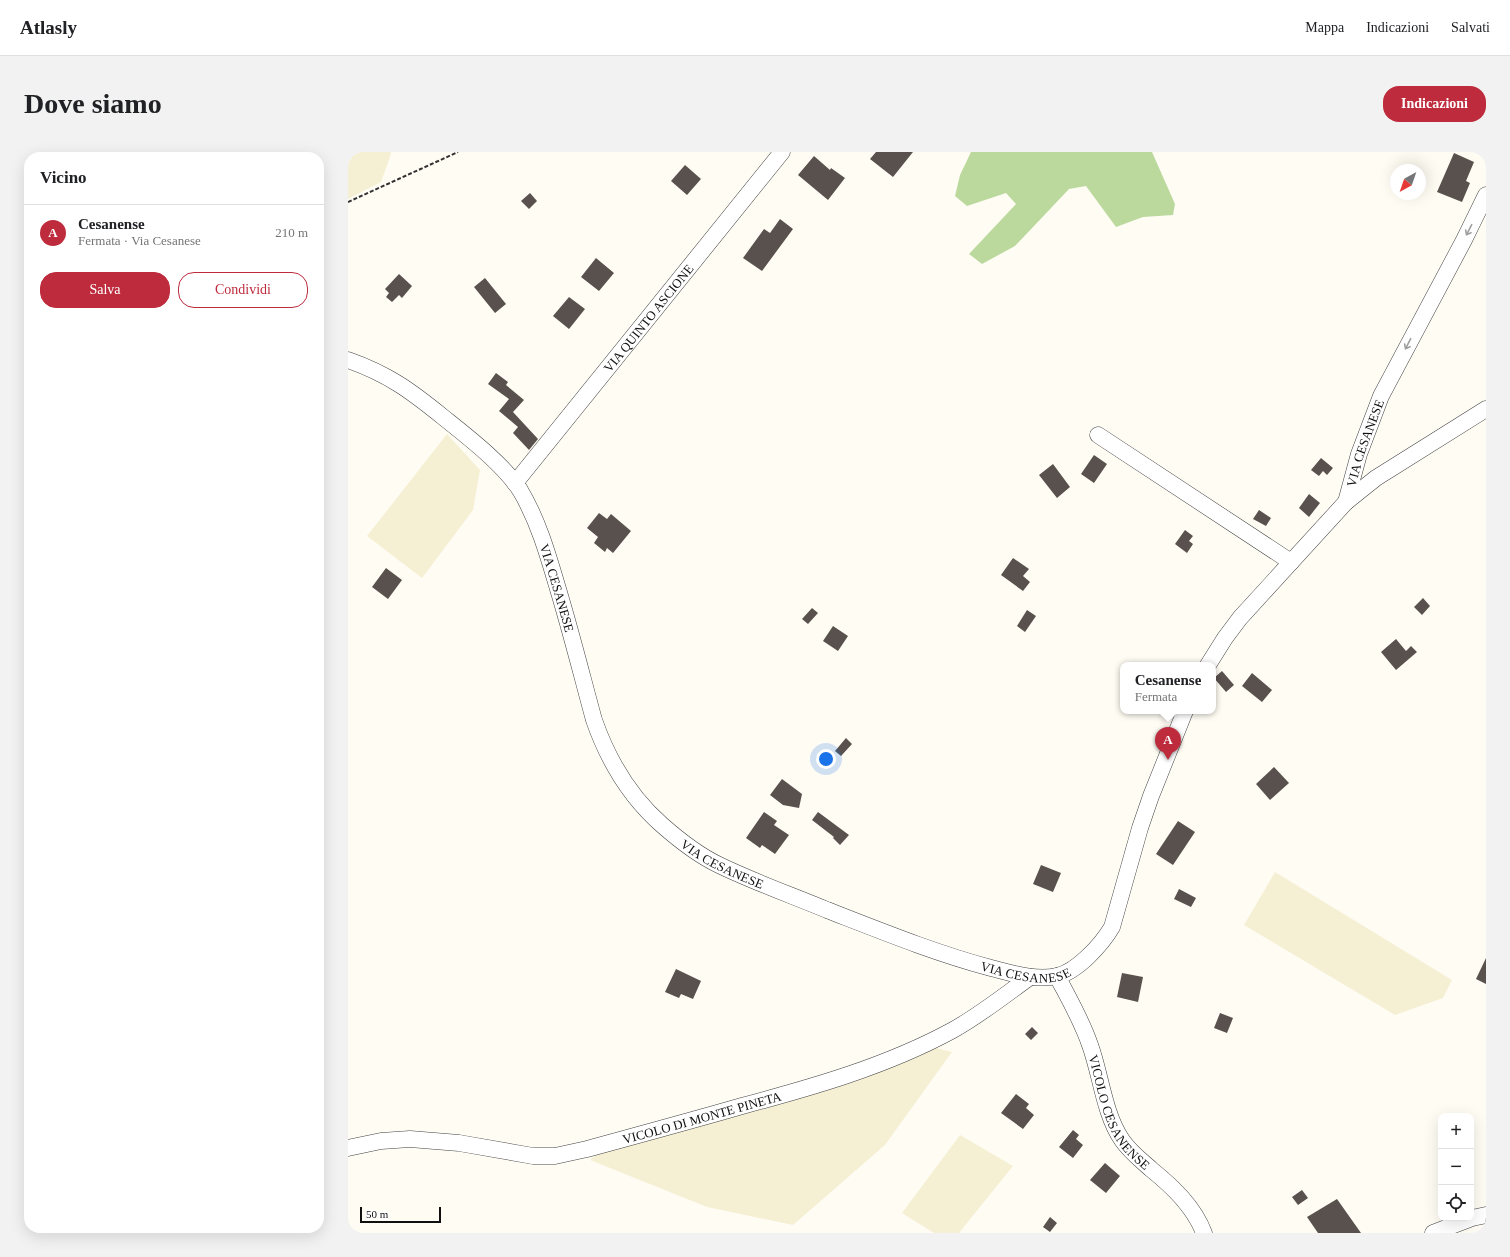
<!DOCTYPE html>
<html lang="it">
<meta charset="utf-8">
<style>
:root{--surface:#fff;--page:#f2f2f2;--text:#202124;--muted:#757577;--line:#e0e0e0;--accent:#bd2b3c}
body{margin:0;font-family:Georgia,serif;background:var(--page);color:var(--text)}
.controls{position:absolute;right:12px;bottom:12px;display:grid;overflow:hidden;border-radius:8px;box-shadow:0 4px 16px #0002}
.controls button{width:36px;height:36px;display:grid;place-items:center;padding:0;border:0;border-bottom:1px solid var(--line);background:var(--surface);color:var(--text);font:20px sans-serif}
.compass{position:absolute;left:1042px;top:12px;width:36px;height:36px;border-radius:50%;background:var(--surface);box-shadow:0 4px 16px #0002;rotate:220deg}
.scale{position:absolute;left:12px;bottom:10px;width:81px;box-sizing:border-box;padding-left:4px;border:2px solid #101010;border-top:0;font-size:11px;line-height:14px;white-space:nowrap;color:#101010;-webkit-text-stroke:3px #fff;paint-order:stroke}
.you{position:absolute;left:478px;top:607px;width:14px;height:14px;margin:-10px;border:3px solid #fff;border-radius:50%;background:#1a73e8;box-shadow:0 0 0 6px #1a73e833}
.badge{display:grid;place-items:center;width:26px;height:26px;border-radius:50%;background:var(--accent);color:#fff;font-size:13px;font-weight:700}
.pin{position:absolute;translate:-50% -33px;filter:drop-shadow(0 1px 2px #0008)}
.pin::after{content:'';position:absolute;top:21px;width:14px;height:12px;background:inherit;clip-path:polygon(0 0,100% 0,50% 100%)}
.popup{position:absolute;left:772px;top:510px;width:96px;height:52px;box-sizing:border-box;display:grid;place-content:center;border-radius:8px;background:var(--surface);filter:drop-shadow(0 1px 3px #0005);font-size:13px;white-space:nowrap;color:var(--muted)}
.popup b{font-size:15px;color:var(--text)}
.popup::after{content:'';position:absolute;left:50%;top:100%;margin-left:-8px;border:8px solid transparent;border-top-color:var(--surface)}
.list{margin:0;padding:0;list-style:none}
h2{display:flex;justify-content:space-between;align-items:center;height:52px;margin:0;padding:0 16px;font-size:17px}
h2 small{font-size:13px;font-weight:400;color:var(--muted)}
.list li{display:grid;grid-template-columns:26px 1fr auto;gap:12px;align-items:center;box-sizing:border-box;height:56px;padding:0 16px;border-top:1px solid var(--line)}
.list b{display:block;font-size:15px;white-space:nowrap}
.list p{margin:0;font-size:13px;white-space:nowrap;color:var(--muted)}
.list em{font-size:13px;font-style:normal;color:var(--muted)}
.actions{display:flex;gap:8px;padding:12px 16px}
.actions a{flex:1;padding:9px 0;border:1px solid var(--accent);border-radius:16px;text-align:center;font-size:14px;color:var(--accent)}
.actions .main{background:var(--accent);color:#fff}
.icon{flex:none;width:22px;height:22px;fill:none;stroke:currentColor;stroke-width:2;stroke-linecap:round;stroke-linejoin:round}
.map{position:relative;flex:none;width:1138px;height:1081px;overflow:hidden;border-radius:16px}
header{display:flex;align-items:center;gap:24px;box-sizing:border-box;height:56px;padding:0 20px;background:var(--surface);border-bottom:1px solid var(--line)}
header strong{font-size:19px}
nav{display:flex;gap:22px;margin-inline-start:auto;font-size:14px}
.intro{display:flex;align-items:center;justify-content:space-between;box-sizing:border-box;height:96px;padding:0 24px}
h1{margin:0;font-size:28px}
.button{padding:10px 18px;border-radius:16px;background:var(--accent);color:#fff;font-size:14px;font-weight:700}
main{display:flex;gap:24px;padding:0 24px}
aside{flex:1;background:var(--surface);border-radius:16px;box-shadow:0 4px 16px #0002}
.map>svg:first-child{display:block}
.farmland{fill:#f5f0d4}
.forest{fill:#bcd99d}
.building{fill:#59514d}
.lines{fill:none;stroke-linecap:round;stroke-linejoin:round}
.minor-casing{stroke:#434343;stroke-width:17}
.path{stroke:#323232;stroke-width:2;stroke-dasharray:4 2;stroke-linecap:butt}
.minor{stroke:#fff;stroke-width:16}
.oneway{stroke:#9f9f9f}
.labels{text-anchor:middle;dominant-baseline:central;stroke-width:4;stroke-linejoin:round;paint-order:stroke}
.street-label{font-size:13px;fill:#101010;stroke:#fff}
</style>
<header>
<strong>Atlasly</strong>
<nav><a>Mappa</a><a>Indicazioni</a><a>Salvati</a></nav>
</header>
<div class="intro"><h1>Dove siamo</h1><a class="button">Indicazioni</a></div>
<main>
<aside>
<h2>Vicino<small></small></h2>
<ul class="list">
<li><span class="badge">A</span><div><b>Cesanense</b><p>Fermata · Via Cesanese</p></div><em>210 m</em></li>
</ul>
<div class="actions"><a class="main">Salva</a><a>Condividi</a></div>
</aside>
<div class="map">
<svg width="1138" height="1081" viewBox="0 0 1138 1081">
<rect width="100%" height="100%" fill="#fffcf4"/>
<path class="farmland" d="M0,0H43L42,5L33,30L0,47Z
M99,282L132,318L125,358L74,426L19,384Z
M927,720L1104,828L1095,846L1047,863L896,773Z
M588,896L604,900L537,993L445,1073L359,1055L242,1008L255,996L474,935Z
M612,983L665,1014L611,1081H586L554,1061Z"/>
<path class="forest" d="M623,0H804L827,52L825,63L795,65L768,75L738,34L721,37L667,94L634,112L621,102L668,52L658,41L619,54L607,44L612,23Z"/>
<path class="building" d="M528,0H565L545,25L522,7Z
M1106,1L1126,10L1118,29L1122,31L1114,50L1089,40Z
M466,4L482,18L483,16L497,26L480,48L450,23Z
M337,13L353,27L339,43L323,29Z
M182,41L189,49L181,57L173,49Z
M432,67L445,77L414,119L395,106L416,77L422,81Z
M248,106L266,121L251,139L233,125Z
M51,122L64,134L54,146L51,143L44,150L38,145L41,141L37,137Z
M137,126L158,152L147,161L126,135Z
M221,145L237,157L221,177L205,164Z
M148,221L160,230L158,233L176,248L165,260L190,287L181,298L165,281L170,275L151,259L161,247L140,232Z
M746,303L759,312L746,331L733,322Z
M973,306L985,316L979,323L975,319L971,324L963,318Z
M705,312L722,335L709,346L691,323Z
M961,342L972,351L961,365L951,356Z
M911,358L923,366L918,374L905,367Z
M251,361L259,367L263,362L283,379L265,401L259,396L257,400L246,391L250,385L239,376Z
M837,378L845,384L841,389L845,392L839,401L827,392Z
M665,406L681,417L675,424L682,430L675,439L653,423Z
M38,416L54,428L40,447L24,435Z
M1075,446L1082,454L1074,463L1066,455Z
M464,456L470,461L460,472L454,467Z
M679,458L688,464L677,480L669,474Z
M485,474L500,484L490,499L475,489Z
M1048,487L1058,499L1063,494L1069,500L1048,518L1033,500Z
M874,519L886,533L878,540L866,526Z
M904,521L924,538L914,550L894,534Z
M498,586L504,592L493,604L487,599Z
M926,615L941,631L922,648L908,632Z
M434,627L454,642L451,656L435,653L422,643Z
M416,660L429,669L426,673L441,683L427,702L414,693L412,696L398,686Z
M470,660L501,683L492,693L485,686L486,685L464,668Z
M830,669L847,680L825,713L808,702Z
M693,713L713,721L705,740L685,732Z
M831,737L848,746L843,755L826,747Z
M1138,806V832L1128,827Z
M328,817L353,829L345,847L333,842L331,846L317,840Z
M774,821L795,825L790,850L769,845Z
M872,861L885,866L879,881L866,876Z
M684,875L690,881L683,888L677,882Z
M668,942L681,952L678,956L686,963L675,977L653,961Z
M725,978L731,983L728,987L735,993L725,1006L711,995Z
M757,1011L772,1024L758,1041L742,1028Z
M954,1038L960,1046L950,1053L944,1045Z
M989,1047L1013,1081H970L959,1065Z
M702,1065L709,1071L702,1080L695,1075Z"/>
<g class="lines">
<defs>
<g id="minor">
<path id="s1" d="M0,208C40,222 63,239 95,265C120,285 155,312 172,338C190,368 200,403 210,437C223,480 234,524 246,568C260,608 282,645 314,673C331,688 350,703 371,713C406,730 443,743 479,758C533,779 587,801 643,816C663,821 688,829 709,824C729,820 754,792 764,775L792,676L803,644L837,559"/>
<path d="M750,283L943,410"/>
<path id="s2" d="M167,331L434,0"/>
<path d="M998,350L1028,326L1138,257"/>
<path id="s3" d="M860,513L877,486L892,466L998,350L1011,302L1033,244L1116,88L1138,43"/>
<path id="s4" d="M709,824C721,847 734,869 742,893C753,923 756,962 774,988C782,1000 794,1009 804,1018C825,1035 846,1055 856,1081"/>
<path id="s5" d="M0,996L33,989L62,987L111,991L185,1004H207L239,997C290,983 342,969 394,954C465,935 539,914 605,878C632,863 657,843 682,825"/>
<path d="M1085,1081L1124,1066L1138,1063"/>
</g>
</defs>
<use href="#minor" class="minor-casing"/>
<path class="path" d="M0,50L110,0"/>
<use href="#minor" class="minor"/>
</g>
<defs><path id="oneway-shaft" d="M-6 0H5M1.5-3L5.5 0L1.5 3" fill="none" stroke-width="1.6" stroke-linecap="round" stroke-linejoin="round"/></defs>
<g class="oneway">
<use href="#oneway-shaft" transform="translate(1121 78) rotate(117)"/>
<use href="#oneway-shaft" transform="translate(1060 192) rotate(117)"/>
</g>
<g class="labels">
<g class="street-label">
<text stroke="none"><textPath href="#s2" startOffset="212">VIA QUINTO ASCIONE</textPath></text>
<text stroke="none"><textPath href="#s3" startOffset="276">VIA CESANESE</textPath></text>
<text stroke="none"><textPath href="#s1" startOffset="323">VIA CESANESE</textPath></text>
<text stroke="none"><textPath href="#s1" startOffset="659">VIA CESANESE</textPath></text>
<text stroke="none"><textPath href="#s1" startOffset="983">VIA CESANESE</textPath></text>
<text stroke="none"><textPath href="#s4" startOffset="151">VICOLO CESANENSE</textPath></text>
<text stroke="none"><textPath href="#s5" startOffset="361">VICOLO DI MONTE PINETA</textPath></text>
</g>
</g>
</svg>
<div class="controls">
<button>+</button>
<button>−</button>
<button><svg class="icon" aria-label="locate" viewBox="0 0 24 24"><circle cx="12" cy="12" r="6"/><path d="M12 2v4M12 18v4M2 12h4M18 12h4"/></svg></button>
</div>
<svg class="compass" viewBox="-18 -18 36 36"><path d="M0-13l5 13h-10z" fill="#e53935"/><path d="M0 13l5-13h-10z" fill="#757577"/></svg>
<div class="scale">50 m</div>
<div class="you"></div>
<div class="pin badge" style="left:820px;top:608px">A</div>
<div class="popup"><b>Cesanense</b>Fermata</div>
</div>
</main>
